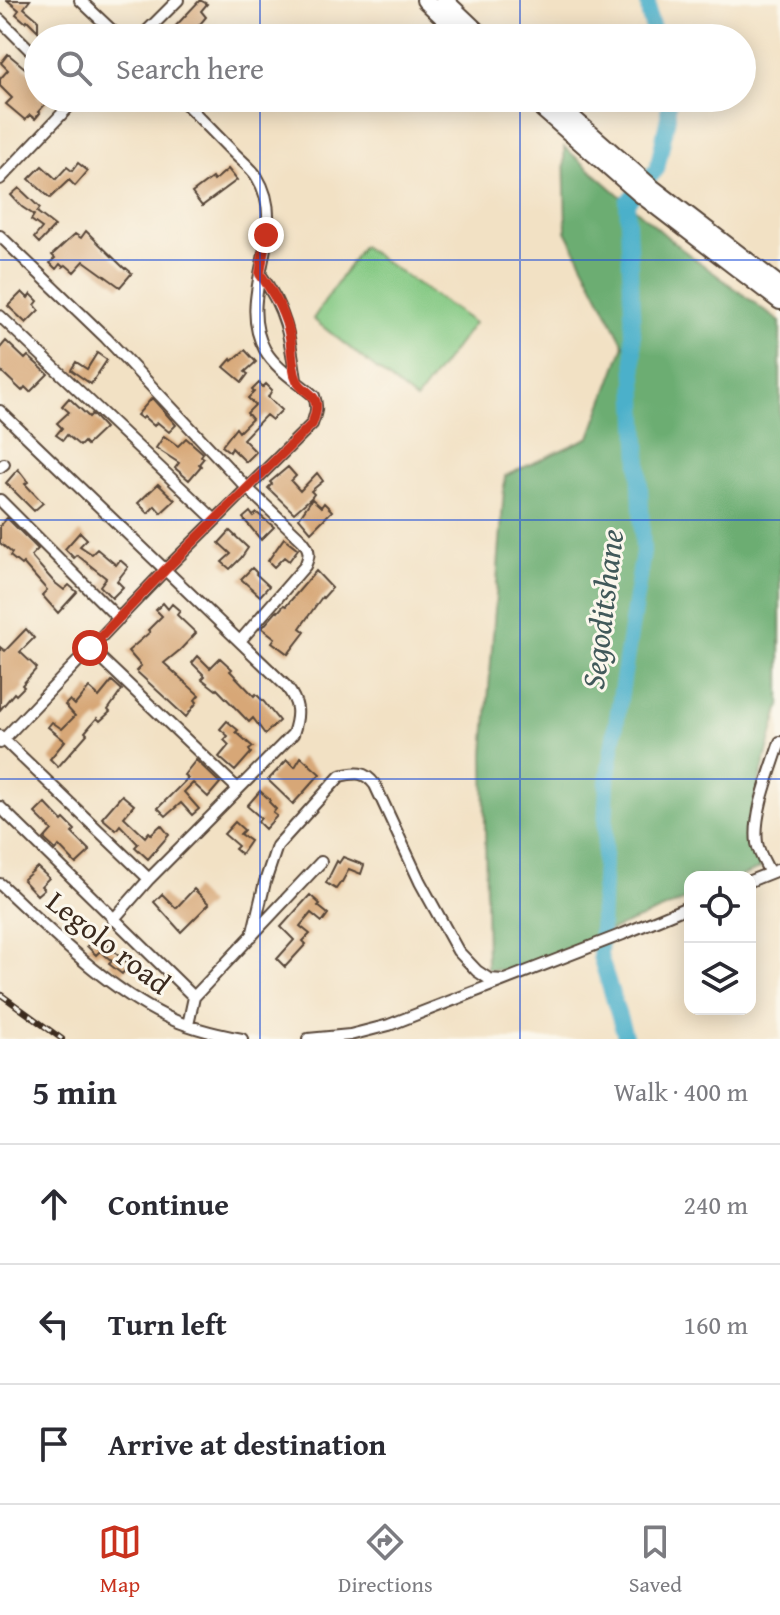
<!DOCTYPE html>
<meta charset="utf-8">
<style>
:root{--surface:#fff;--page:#f2f2f3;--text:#2b2b33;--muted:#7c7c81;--line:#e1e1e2;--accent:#c8321e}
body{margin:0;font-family:"Gentium Book Plus",serif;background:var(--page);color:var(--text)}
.controls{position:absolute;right:24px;bottom:24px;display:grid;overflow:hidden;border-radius:16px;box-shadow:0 4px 20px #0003}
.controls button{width:72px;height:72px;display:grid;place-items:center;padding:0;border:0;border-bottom:2px solid var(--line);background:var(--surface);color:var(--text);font:40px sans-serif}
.stop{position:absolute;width:24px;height:24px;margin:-18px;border:6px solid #c8321e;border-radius:50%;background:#fff}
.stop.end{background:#c8321e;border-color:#fff;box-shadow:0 2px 8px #0008}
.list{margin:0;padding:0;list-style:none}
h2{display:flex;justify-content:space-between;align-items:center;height:104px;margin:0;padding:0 32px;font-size:34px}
h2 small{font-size:26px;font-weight:400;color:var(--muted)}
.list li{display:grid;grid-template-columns:52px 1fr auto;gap:24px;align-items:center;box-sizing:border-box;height:120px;padding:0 32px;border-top:2px solid var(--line)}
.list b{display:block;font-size:30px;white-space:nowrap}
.list em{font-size:26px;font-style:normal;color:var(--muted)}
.icon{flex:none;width:44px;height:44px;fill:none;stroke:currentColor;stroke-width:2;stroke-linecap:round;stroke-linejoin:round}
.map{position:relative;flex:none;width:780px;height:1039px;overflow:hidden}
.search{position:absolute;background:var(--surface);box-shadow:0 4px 20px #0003;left:24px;right:24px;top:24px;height:88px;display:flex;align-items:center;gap:20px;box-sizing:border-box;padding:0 28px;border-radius:44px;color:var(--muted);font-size:30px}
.sheet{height:464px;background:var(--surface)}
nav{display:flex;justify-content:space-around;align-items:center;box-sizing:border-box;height:112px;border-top:2px solid var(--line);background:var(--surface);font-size:22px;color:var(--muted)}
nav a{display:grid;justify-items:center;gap:4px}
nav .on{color:var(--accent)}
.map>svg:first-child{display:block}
.green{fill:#85c984;stroke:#607a51;stroke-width:2}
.forest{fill:#6cad72;stroke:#546c48;stroke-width:2}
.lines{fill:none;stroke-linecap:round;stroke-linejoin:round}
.river{stroke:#4bb0ca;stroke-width:16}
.building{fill:#d7a777}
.street-casing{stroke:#564537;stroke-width:14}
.primary-casing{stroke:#564537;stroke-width:20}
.street{stroke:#fff;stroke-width:10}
.primary{stroke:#fff;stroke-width:16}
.rail-casing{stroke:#3b2a1e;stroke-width:6}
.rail{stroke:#fbf7ec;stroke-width:3;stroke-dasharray:9;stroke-linecap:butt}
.route{stroke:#c8321e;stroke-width:10}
.grid{fill:none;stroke:#1d4ed8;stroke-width:2;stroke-opacity:0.55}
.labels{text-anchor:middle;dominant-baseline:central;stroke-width:6;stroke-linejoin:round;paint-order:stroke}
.street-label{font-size:30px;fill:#3b2a1e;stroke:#fbf7ec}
.water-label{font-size:32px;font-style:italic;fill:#41595a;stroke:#fbf7ec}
</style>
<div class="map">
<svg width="780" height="1039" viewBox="0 0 780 1039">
<rect width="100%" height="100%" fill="#fbf7ec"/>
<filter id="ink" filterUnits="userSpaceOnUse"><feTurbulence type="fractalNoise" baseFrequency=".0125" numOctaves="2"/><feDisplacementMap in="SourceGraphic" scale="16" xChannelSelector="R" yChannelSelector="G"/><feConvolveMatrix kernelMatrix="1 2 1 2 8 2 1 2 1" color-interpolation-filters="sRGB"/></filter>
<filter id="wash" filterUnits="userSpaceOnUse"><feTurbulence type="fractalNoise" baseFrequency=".006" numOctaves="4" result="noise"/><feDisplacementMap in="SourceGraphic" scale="32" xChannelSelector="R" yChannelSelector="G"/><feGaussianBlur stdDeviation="1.8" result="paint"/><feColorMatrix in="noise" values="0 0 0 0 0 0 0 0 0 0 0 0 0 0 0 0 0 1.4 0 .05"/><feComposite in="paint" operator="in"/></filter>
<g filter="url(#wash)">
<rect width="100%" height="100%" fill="#f2e1c4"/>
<path class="green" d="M362,246L474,323L416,400L313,319Z"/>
<path class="forest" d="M564,147L679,247L780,322V705L746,831L761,868L740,877H690V898L512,971L487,969L484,754L505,476L590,437L624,345L566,231Z"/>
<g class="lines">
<path class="river" d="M648,0L649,16L656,38
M626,1039L600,956L607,782L643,552L627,202L657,169L668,117V98"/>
</g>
<g id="blocks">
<path class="building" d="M7,0H30L24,8L38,20V31L27,20L25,22L16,14L19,10Z
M200,0L207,4L201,11L206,17L195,30L199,35L195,38H178L171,31Z
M8,54L38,79V98H51L38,112L40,113L35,119L30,115L25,120L6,104L12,98L0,86V79L8,70L1,63Z
M78,163L88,171L75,186L69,180L50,198L29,179L42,166L56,179L67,167L72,171Z
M228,169L237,180L202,206L192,193L212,178L214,181Z
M19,188L40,208L37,212L55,226L39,243L34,238L42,228L31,220L34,215L22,207L11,195Z
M86,231L125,269L126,268L132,273L120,287L84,261L74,272L66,265L63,267L60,264L56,269L50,263L55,258L52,255L75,234L81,238Z
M22,292L28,298L31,294L38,301L35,305L39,310L26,323L8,306Z
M6,341L25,359L28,356L48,374L30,392L25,387L22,391L0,370V348Z
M245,350L256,362L245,372L248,374L242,382L224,367L231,359L232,361Z
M97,353L107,360L91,384L71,370L76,362L87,369Z
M259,383L263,387L266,384L272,390L268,397L282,410L272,420L266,415L243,439L256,452L246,462L232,448L230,452L222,446L236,428L239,432L252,419L247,413L255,405L248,398L254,392L252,390Z
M69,398L89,417L92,414L105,428L87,445L84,442L80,446L67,435L63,440L56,435L62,428L57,423L69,412L62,406Z
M152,398L176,425L169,432L157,422L154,426L144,417L142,419L137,415Z
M164,436L178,446L186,438L203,453L201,456L204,458L199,464L201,466L189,480L175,468L179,463L156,448Z
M288,467L296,476L291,481L300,491L317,473L323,481L311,491L314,494L311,498L294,513L268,488L272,484L270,482Z
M18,469L28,482L25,484L43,503L34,511L6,483Z
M158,484L175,500L161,513L155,506L148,513L138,503Z
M312,499L321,507L324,503L332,511L311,532L299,518Z
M250,512L253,516L257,513L274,527L261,540L243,518Z
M7,518L38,549L31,556L54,582L64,590L69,585L77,592L58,613L42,595L47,590L23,563L21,565L10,556L12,553L0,543V526Z
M230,531L248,548L241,558L230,569L222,562L231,554L219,543Z
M80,532L87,539L80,546L92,554L97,549L116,565L120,560L128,567L117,581L123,587L112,598L100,586L106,578L77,555L74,558L65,549Z
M284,538L298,549L289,561L284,557L274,567L268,561Z
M252,568L257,573L256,574L269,586L260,596L241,579Z
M316,571L332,588L323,598L322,597L300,628L305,632L288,654L272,642L275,638L262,628L277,611L278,612L284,605L286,606Z
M163,603L168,609L172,604L180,611L177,615L196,633L180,650L164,663L199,695L195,700L197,702L186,717L136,671L141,666L128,651L150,632L148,630L162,616L156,610Z
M26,629L34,638L20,652L37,668L22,685L24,687L16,695L14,693L0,710V647L5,651Z
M198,656L210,668L220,658L232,669L230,671L254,696L256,694L264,702L279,721L265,734L253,718L249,722L217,689L216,690L202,679L205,676L192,663Z
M112,681L122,690L108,710L110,712L100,721L97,718L85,732L87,734L58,767L50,759L65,741L48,727L52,722L62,729L75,716L65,705L70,700L75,705L89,688L99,697Z
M227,721L238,730L236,732L253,747L249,750L251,753L235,771L219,757L229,745L224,740L228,736L220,729Z
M301,757L320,774L293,804L268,780L287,760L295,767Z
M196,760L220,783L208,797L193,783L184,792L199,809L192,815L181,803L166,816L158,808L188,778L184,775Z
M260,791L270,800L269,802L276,809L273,813L277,816L265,829L258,822L261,818L247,806Z
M122,795L134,805L124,817L145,837L149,832L151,834L161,825L169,835L148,859L135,847L138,844L120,825L116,830L102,818Z
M45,803L62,821L64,819L75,830L72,833L90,851L76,864L59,846L56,850L44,839L52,830L35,813Z
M235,822L244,830L240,834L250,841L241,854L235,849L238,846L224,834Z
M343,857L364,865L361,874L349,869L342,882H341L336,889L326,883L337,861L339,863Z
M37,867L49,878L41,886L44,889L37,895L23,880Z
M194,889L209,904L181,932L154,902L162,894L176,908Z
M310,895L320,904L318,906L328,914L322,922L311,913L300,926L310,934L303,941L306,944L285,967L277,959L294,940L281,927Z
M101,932L106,938L103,941L130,965L122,974L109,964L112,961L100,951L96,955L87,946Z"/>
</g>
</g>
<g filter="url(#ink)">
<use href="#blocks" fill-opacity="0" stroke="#564537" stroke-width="2"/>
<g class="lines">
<defs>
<path id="street" d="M80,0L120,38
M0,20L38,58
M140,38L178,0
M0,179L77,98
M0,236L106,338L247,488L303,541C310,550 310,555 305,566L240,641
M260,274C286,309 290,337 296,380
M0,316L215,520
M0,411L286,686C299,703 300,713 293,734L149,879L113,920
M0,467L4,464
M0,500L119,619
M90,648L238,789
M0,736L149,879
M0,743L165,570L312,424C316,413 318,407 314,396C298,382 276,369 265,350C234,296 291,231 257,177C252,169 243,162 236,155C217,136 199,117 180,98
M0,807L194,997
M770,873C765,863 759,854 757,843C753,813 771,771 780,742
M750,881L780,869
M0,884C51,931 102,985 165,1016C189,1028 215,1034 242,1039
M252,936L265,882L277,846L340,776C356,772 365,771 375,785L420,882L458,951L477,971L489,979L504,980
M188,1025L194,997L321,862
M308,1039L350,1035L389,1025L623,934L690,906"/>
<path id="primary" d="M425,0L465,38
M444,0L484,38
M530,98L639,193L780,301
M550,98L651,187L780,286"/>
</defs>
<use href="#street" class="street-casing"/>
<use href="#primary" class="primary-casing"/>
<use href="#street" class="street"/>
<use href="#primary" class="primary"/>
<defs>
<path id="rail" d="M0,994L62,1039"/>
</defs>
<use href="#rail" class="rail-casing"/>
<use href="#rail" class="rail"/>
</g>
</g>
<g class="lines" filter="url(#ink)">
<path class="route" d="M90,648L165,570L312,424C326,388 301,398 295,375C292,363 292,350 290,337C286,314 274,293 260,274L266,235"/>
</g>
<path class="grid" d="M260,0V38M520,0V38M260,98V1039M520,98V1039M0,260H780M0,520H780M0,779H780"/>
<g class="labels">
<g class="street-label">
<text transform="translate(109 942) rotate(38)">Legolo road</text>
</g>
<g class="water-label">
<text transform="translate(602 609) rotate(-83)">Segoditshane</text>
</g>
</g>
</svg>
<div class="controls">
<button><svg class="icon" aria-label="locate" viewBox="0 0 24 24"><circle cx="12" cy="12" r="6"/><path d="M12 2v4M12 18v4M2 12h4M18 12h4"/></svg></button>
<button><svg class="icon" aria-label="layers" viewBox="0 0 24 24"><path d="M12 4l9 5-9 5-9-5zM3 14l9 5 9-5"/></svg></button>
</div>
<div class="stop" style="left:90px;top:648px"></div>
<div class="stop end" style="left:266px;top:235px"></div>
<div class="search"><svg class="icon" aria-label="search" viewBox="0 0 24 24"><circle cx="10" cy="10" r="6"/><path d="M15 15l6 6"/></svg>Search here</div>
</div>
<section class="sheet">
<h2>5 min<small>Walk · 400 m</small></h2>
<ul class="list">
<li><svg class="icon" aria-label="ahead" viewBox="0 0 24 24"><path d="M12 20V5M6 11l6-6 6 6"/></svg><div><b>Continue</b></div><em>240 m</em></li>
<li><svg class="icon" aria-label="left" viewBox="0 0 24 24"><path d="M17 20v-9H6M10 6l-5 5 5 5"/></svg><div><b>Turn left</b></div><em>160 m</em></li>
<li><svg class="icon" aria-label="arrive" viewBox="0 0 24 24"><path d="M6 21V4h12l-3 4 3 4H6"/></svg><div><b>Arrive at destination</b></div></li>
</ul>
</section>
<nav>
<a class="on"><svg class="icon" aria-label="map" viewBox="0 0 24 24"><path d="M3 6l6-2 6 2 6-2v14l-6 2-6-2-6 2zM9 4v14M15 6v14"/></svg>Map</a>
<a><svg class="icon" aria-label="directions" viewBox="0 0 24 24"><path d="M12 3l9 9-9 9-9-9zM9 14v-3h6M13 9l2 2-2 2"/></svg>Directions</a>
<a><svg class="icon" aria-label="saved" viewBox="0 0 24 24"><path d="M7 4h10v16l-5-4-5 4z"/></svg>Saved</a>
</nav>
